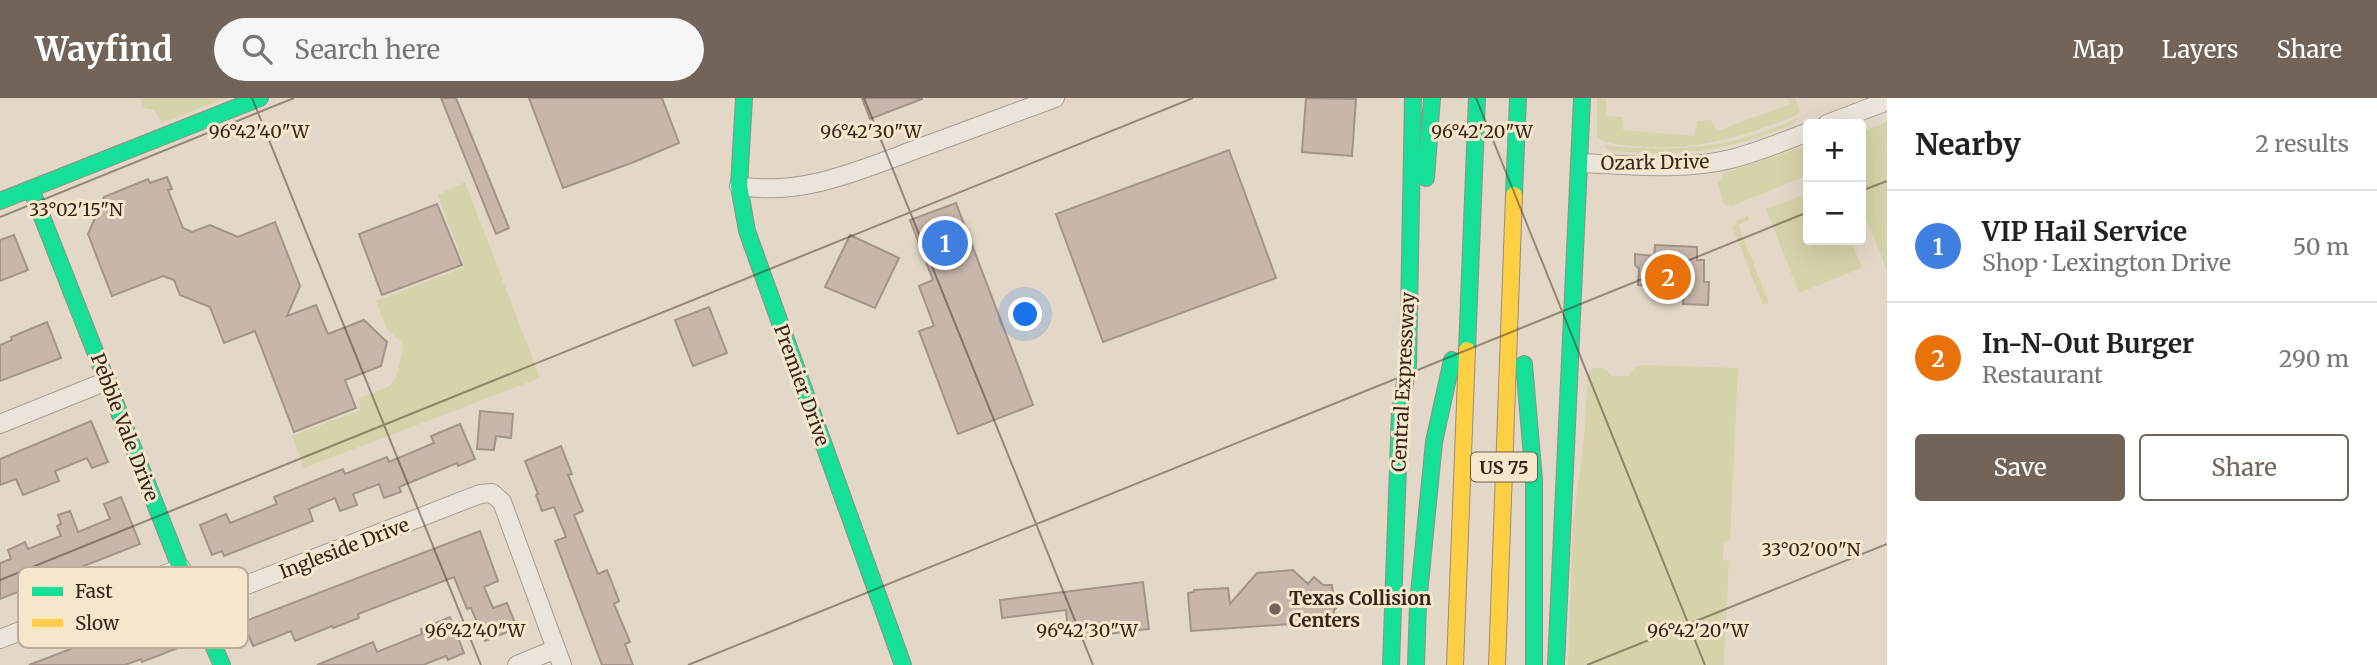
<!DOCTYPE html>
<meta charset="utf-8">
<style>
:root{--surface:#fff;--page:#f6f6f6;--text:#222;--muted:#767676;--line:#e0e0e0;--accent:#726458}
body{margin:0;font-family:Merriweather,serif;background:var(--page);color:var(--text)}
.controls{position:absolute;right:21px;top:21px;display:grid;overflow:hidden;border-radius:7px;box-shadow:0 7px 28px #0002}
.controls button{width:63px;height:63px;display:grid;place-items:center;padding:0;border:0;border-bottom:2px solid var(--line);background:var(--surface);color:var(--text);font:35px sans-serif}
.you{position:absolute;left:1026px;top:217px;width:24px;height:24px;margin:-18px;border:5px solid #fff;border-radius:50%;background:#1a73e8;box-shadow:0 0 0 10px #1a73e833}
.badge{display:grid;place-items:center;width:46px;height:46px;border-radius:50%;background:var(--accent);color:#fff;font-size:23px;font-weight:700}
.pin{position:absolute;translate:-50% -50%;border:4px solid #fff;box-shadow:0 2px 7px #0006}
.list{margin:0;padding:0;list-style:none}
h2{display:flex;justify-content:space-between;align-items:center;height:91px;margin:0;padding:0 28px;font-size:30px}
h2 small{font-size:23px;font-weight:400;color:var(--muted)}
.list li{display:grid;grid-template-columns:46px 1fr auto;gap:21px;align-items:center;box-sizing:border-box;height:112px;padding:0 28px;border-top:2px solid var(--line)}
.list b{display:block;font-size:26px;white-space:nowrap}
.list p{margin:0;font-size:23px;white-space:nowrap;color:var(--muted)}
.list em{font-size:23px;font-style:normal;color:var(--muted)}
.actions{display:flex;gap:14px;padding:21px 28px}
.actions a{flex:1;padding:16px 0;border:2px solid var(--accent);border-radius:7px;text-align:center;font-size:24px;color:var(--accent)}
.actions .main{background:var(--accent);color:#fff}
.icon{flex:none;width:38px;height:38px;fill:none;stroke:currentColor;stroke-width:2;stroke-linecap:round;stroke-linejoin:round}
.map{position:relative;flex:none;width:1887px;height:567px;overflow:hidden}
header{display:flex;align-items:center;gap:42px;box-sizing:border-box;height:98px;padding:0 35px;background:var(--accent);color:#fff}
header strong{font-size:33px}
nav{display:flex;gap:38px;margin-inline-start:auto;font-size:24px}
.search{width:490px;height:63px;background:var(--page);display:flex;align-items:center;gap:18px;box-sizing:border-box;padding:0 24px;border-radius:38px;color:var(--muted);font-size:26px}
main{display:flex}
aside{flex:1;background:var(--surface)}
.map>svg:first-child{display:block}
.green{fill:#d6d2a9}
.building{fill:#c7b6a9;stroke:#a39388;stroke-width:2}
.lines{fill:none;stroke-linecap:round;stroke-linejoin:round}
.street-casing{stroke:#a89d92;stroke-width:20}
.fast-casing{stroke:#978d82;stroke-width:18}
.slow-casing{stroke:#978d82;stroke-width:18}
.street{stroke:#ebe4da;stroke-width:18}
.fast{stroke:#16e098;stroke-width:16}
.slow{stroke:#ffcf43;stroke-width:16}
.ticks{fill:none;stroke:#35251b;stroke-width:2;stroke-opacity:0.45}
.poi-dot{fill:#726458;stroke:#f6e6cc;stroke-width:2.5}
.labels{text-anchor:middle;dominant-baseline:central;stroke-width:6;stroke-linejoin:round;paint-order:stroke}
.shield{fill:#f6e6cc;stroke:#6f5f50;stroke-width:2}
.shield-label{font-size:18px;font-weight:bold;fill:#35251b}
.street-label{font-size:19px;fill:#35251b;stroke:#f6e6cc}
.poi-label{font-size:19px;font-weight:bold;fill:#35251b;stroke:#f6e6cc;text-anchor:start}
.key{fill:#f6e6cc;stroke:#bcac97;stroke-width:2}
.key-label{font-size:19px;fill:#35251b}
.ticks-label{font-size:18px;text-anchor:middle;fill:#35251b;stroke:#f6e6cc;stroke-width:6;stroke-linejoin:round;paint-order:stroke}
</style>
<header>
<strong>Wayfind</strong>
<div class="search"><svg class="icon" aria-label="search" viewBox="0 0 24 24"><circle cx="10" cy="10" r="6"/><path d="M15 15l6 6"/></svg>Search here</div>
<nav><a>Map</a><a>Layers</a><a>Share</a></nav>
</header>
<main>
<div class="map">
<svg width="1887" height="567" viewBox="0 0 1887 567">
<rect width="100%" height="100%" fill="#e3d8c8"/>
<path class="green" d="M140,0H226L162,25L154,12L144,10Z
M1597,0H1606V18L1623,19V32L1695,38L1697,23L1711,22L1717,33L1790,6L1788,0H1795L1800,14L1795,18C1741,39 1694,54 1634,48C1621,47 1608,47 1597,39Z
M1798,20C1792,29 1780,31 1770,35C1715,56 1664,58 1607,52L1604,47C1672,56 1736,50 1798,20Z
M1887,24V170H1886L1861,107V34Z
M1803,49H1808V77L1732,108L1724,106L1718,86L1724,75Z
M465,84L540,280L304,370L292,338L360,312L357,301L388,289L396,280L403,251L401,244L386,230L376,203L465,169L438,97Z
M1808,95V142H1851L1861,168L1859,171L1799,195L1766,111Z
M1748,118L1749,122L1738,127L1769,205L1763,207L1733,130L1737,123Z
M1642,267L1738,270L1730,442L1724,443L1723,462L1729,463L1724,567H1568L1573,425L1584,342L1588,276L1593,270C1601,268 1607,271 1612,278H1629L1634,270Z"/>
<path class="building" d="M441,0H456L509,130L496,136Z
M529,0H662L679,45L634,64L563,90Z
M862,0H922V1L870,21Z
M1306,0L1356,1L1352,58L1302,54Z
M1229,52L1276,180L1103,244L1056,116Z
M167,79L172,91L168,92L183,130L192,134L210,127L238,139L275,124L300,188L287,218L316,207L328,236L364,222L387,244L381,268L345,282L356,310L294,334L255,233L224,245L210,209L180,197L174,182L163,178L112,198L88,136L104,99L148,81L150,85Z
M956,105L1033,307L958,336L919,233L934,228L919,188L933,182L910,122Z
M437,106L462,167L382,197L359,136Z
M14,137L28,172L0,183V142Z
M850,137L899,160L875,210L825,189Z
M1655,147L1697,149V162H1704V184H1709L1708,207L1683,206L1684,189L1638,187L1639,171L1635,167V156L1654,158Z
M709,209L727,255L693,268L675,222Z
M47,224L61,260L0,283V247L12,242L11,239Z
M480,313L513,316L511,340L496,338L494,352L477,351Z
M91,323L108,364L92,370L87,360L55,373L59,383L23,397L16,381L0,387V361Z
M460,326L475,361L458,368L457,365L399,389L401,394L384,400L379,386L353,396L357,407L340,413L335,400L309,411L313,423L224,458L222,453L212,457L200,427L226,416L230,425L277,406L274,399L343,371L345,376L387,359L389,364L434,345L431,338Z
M561,348L572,376L568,377L583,413L574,417L598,476L607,472L619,503L614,506L630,544L625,546L633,567H602L555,443L566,439L554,409L542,413L536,397L538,396L525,363Z
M121,399L140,446L0,501V465L11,461L8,452L25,444L28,451L61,438L57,428L61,426L58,417L70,413L78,434L110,421L104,406Z
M480,433L498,483L484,489L493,510L507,505L517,530L485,543L471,510L467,511L454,479L358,516L359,520L333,530L332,528L295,543L291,533L253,548L243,524Z
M1293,472L1308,486L1314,479L1323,487H1332L1333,496L1342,504L1334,512V523L1191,533L1188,495L1194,494V492L1228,490L1230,506L1257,475Z
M1143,484L1149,531L1069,541L1066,512L1002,520L1000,502Z
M164,515L178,550L142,564L141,561L125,567H29Z
M450,519L464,555L448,562L446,558L423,567H317L373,544L377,554L422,536L421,531Z"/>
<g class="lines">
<defs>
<path id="street" d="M1827,26L1887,3
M1580,65C1630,67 1682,73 1731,61C1758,54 1783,44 1808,34
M739,88C804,99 865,70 925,48C968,32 1012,16 1055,0
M0,326L107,283
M195,507L480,396L492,395L502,404L562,567
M0,541L181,470
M517,567L556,551"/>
<path id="fast" d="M744,0L739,88L747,133L903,567
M1426,80L1432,0
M31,91L195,507L222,567
M1514,97L1518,0
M0,103L260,0
M1467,252L1477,0
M1524,266L1534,382V567
M1391,567L1400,312L1408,268L1413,0
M1416,567L1418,506L1434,344L1452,262
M1556,567L1582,0"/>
<path id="slow" d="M1455,567L1467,252
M1497,567L1514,97"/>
</defs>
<use href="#street" class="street-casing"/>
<use href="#fast" class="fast-casing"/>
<use href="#slow" class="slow-casing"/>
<use href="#street" class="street"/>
<use href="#fast" class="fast"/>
<use href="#slow" class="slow"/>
</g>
<path class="ticks" d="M252,0L481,567M864,0L1093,567M1476,0L1705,567M1861,93L1887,83M0,119L294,0M0,482L1193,0M688,567L1808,114M1587,567L1887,446"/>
<circle class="poi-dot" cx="1275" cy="511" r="7"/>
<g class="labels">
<rect class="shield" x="1471" y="354.5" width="66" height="29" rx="5"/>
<g class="shield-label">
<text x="1504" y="369">US 75</text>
</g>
<g class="street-label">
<text transform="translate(1655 64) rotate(-1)">Ozark Drive</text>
<text transform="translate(1403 284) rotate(-87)">Central Expressway</text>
<text transform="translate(802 287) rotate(70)">Premier Drive</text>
<text transform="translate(125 329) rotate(69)">Pebble Vale Drive</text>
<text transform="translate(344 450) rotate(-21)">Ingleside Drive</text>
</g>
<g class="poi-label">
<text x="1289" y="500">Texas Collision<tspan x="1289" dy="22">Centers</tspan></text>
</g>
</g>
<rect x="18" y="469" width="230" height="81" rx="10" class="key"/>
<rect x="32" y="489" width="31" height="9" fill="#16e098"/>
<rect x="32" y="521" width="31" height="8" fill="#ffcf43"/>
<g class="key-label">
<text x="75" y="500">Fast</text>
<text x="75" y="532">Slow</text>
</g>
<g class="ticks-label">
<text x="259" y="40">96°42'40"W</text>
<text x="871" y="40">96°42'30"W</text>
<text x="1482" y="40">96°42'20"W</text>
<text x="76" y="118">33°02'15"N</text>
<text x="1811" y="458">33°02'00"N</text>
<text x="475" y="539">96°42'40"W</text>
<text x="1087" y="539">96°42'30"W</text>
<text x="1698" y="539">96°42'20"W</text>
</g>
</svg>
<div class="controls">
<button>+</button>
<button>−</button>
</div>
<div class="you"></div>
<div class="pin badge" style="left:945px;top:145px;background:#3f7fe0">1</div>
<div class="pin badge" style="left:1668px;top:179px;background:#e8710a">2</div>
</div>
<aside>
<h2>Nearby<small>2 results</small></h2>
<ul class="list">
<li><span class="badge" style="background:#3f7fe0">1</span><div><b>VIP Hail Service</b><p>Shop · Lexington Drive</p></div><em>50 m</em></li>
<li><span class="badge" style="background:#e8710a">2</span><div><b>In-N-Out Burger</b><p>Restaurant</p></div><em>290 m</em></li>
</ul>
<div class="actions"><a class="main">Save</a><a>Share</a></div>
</aside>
</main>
